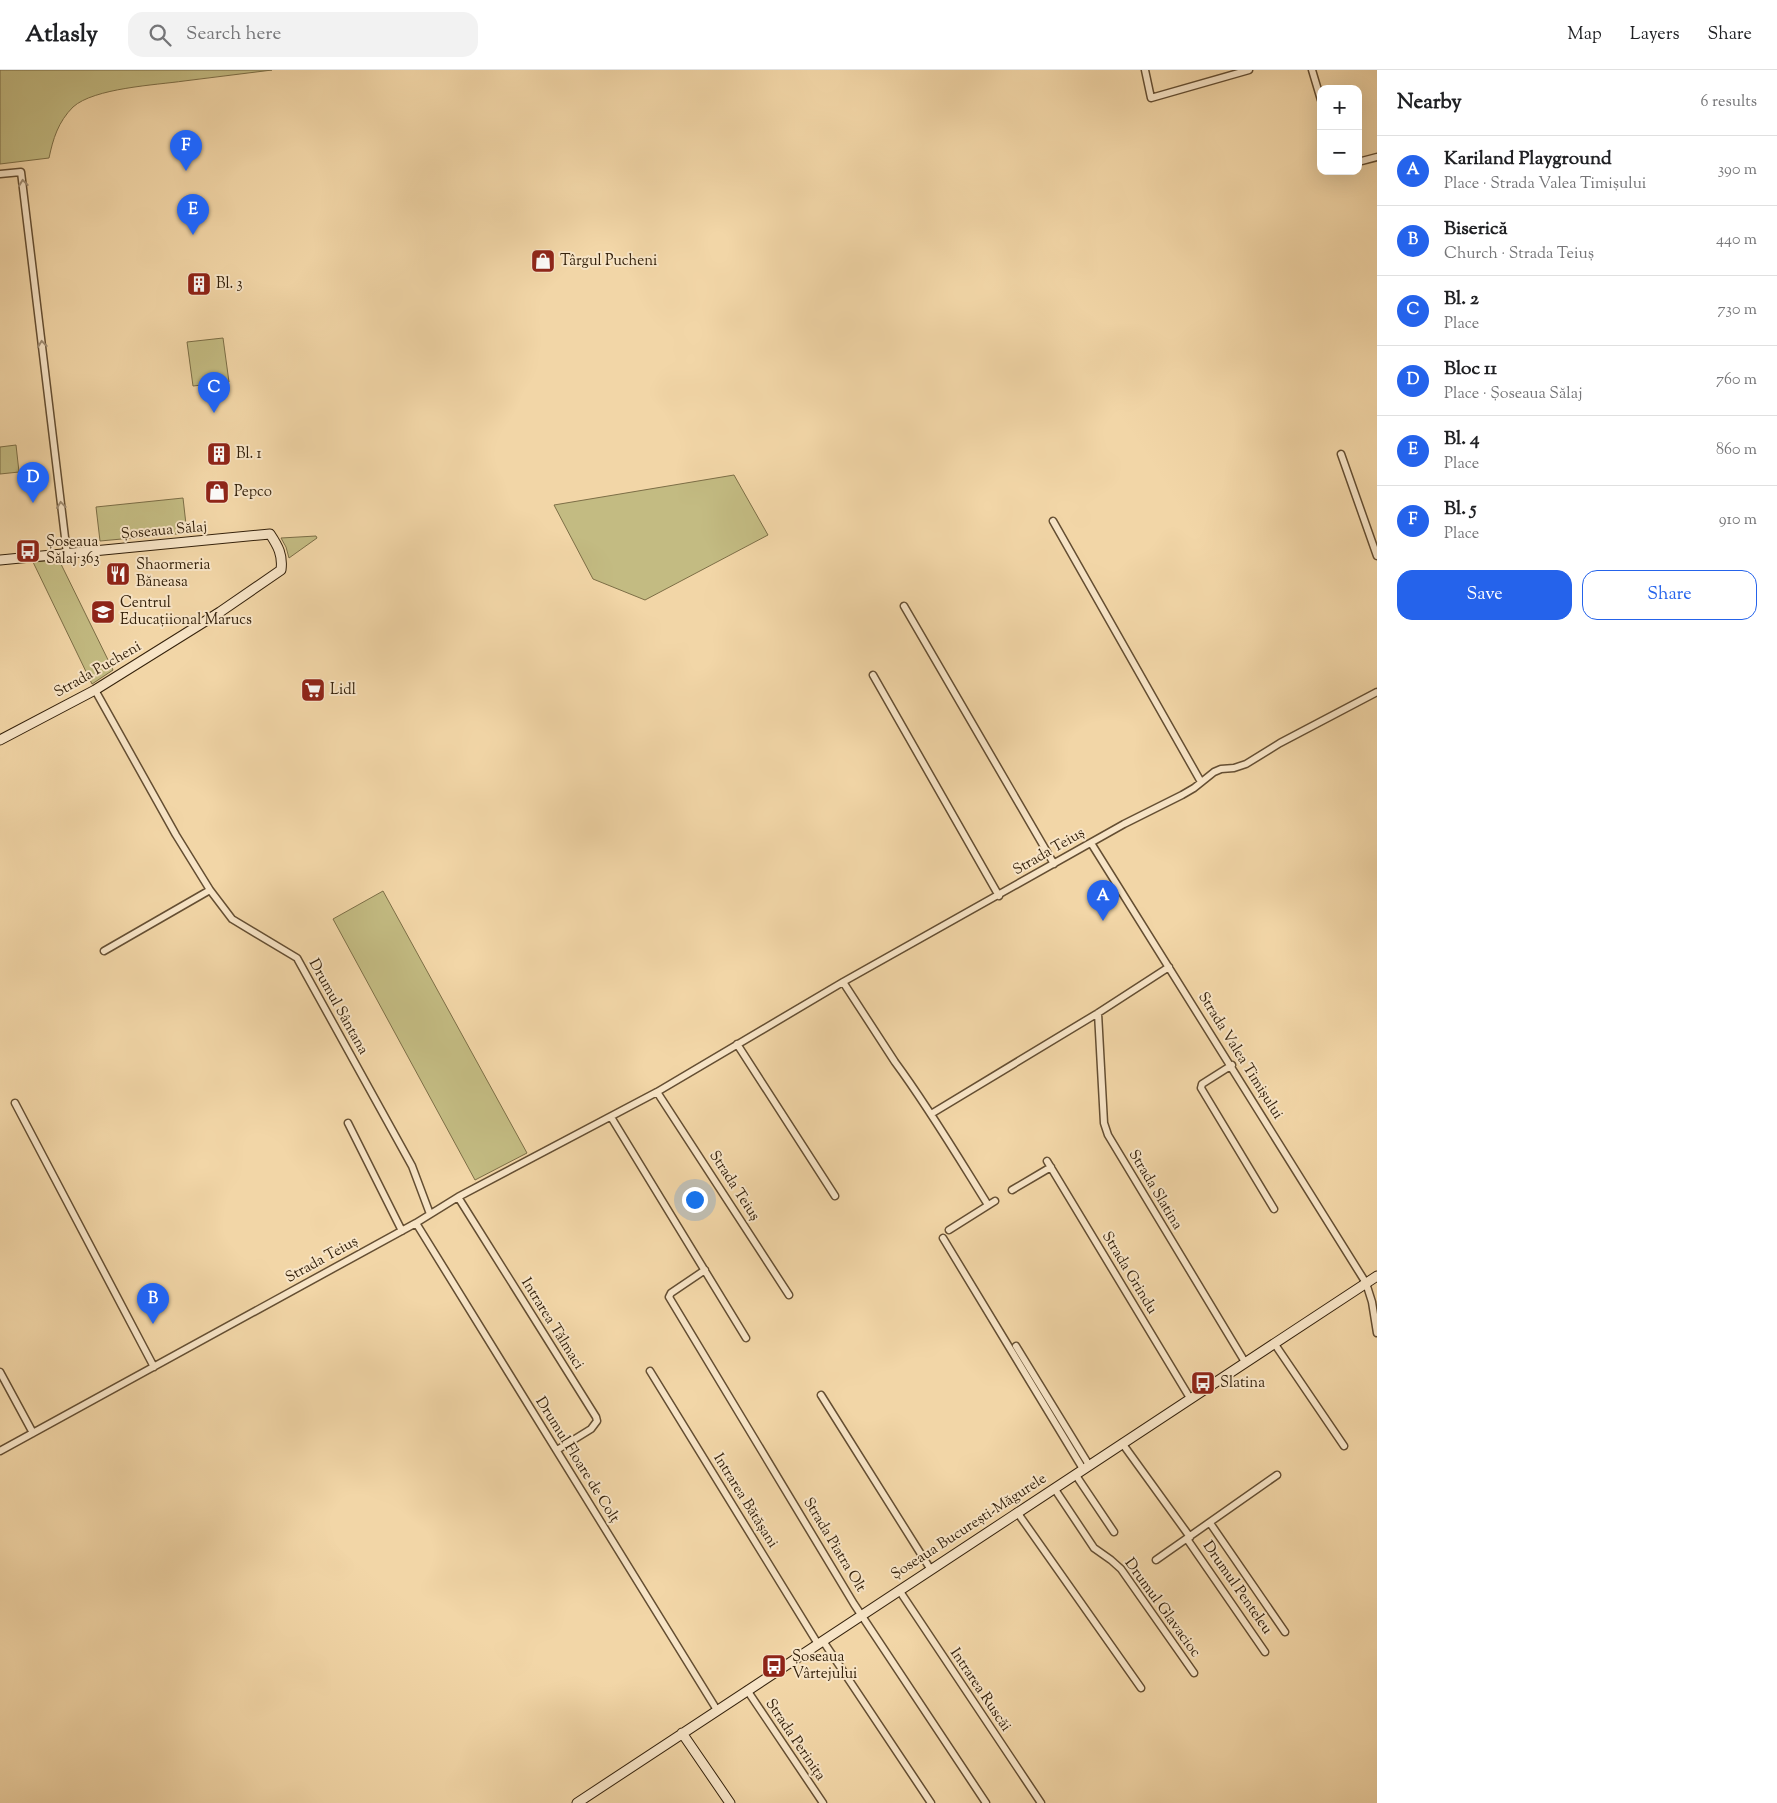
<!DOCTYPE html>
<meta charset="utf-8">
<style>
:root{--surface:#fff;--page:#f2f2f2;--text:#202124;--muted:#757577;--line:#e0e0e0;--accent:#2563eb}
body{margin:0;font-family:"Sorts Mill Goudy",serif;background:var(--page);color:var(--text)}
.controls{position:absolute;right:15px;top:15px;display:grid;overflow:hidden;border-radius:10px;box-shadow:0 5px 20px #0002}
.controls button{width:45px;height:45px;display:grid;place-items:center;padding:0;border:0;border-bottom:1px solid var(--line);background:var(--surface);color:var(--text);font:25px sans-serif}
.you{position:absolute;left:694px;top:1129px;width:18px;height:18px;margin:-12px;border:4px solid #fff;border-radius:50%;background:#1a73e8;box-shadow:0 0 0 8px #1a73e833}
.badge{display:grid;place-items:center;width:32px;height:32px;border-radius:50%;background:var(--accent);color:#fff;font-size:16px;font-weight:700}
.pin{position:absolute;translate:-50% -41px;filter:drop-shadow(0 1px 2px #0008)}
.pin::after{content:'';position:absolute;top:26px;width:18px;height:15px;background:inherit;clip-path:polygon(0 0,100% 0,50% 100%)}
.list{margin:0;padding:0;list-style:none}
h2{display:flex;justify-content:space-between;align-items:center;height:65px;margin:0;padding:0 20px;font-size:21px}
h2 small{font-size:16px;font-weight:400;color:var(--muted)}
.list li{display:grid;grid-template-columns:32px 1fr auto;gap:15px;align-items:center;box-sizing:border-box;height:70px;padding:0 20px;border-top:1px solid var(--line)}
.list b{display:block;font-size:19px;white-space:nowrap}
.list p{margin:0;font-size:16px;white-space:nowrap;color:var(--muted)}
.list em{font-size:16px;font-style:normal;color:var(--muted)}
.actions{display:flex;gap:10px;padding:15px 20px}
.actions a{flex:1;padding:11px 0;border:1px solid var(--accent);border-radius:15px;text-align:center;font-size:18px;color:var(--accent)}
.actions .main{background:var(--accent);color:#fff}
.icon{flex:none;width:28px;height:28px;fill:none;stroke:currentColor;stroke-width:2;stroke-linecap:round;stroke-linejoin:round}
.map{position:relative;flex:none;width:1377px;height:1733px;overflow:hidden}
header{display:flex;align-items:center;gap:30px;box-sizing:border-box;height:70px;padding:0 25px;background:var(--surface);border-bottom:1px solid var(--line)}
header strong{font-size:24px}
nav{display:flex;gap:28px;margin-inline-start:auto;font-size:18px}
.search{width:350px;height:45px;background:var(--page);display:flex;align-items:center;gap:12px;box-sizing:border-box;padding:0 18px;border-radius:15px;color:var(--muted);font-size:19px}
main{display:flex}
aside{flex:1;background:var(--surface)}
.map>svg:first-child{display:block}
.green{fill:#c3bb82;stroke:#7c6e46}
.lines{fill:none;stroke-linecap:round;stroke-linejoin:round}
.street-casing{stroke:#644e32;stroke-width:9}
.secondary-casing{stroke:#34210b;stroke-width:11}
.street{stroke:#f7e4c6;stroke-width:6}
.secondary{stroke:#f7e4c6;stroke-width:9}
.oneway{stroke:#9f8c72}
.labels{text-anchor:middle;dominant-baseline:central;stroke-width:4;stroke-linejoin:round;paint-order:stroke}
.poi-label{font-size:15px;fill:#34210b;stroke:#f7e4c6;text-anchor:start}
.street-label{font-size:15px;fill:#34210b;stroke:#f7e4c6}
</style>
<header>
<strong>Atlasly</strong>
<div class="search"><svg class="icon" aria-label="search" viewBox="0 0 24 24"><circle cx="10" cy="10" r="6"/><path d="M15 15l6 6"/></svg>Search here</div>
<nav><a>Map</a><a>Layers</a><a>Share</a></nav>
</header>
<main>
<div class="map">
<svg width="1377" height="1733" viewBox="0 0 1377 1733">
<rect width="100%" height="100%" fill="#f2d6a7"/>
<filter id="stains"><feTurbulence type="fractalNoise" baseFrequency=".004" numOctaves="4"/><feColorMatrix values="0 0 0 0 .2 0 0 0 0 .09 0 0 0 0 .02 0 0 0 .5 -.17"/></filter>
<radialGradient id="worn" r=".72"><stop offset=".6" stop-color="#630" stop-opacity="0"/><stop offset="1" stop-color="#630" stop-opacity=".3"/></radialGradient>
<path class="green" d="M0,0H272C243,4 213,7 184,11C156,15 94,18 73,37C58,52 53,69 49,88L0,94Z
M223,268L229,312L193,316L187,272Z
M16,375L19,402L0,404V377Z
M734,405L768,465L645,530L593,509L554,435Z
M183,428L187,463L100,471L96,437Z
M316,466L317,468L289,488L286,477L281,468Z
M59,490L113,600L92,614L33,492Z
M383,821L527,1083L475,1110L333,849Z"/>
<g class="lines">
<defs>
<path id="street" d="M1145,0L1151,28L1249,0
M1312,0L1321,30
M1358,92L1377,87
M0,104L21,102L67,484
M1341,384L1377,486
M1053,451L1201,712
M904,536L1054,794
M873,605L999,826
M95,620L176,765L210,820L232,849L297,888L412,1096L430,1144
M1091,773L1366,1213L1372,1232L1377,1263
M104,881L210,820
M843,912L895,992C929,1038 958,1087 988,1135
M1098,943L1104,1053L1108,1065L1245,1292
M737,974L835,1126
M1232,995L1202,1014L1201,1018L1274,1139
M657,1022L789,1225
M15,1033L154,1297
M931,1044L1098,943L1169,897
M611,1047L746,1268
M348,1053L402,1161
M1047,1091L1190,1328
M1012,1120L1051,1097
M458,1127L596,1347L597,1351L591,1359L557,1380
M416,1153L717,1640
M949,1160L995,1131
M943,1168L1083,1399
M705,1200L671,1223L669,1227L854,1534L986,1733
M1274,1273L1344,1376
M1016,1276L1089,1395
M650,1301L818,1574
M0,1302L33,1363
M821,1325L931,1500
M1122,1373L1190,1467
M0,1381L416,1153L458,1127L657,1022L843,912L1124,754L1182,725L1194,718L1214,702L1221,699L1234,698L1246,694L1280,673L1377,622
M1075,1404L1114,1462
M1054,1418L1094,1478L1111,1490L1121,1499L1194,1603
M1017,1442L1141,1618
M1210,1453L1285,1562
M1187,1469L1265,1582
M1156,1490L1277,1405
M899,1520L1041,1733
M823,1571L931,1733
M747,1620L823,1733"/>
<path id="secondary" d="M0,490L270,464C278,476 283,485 281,500L220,542L95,620L0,670
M682,1663L730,1733
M577,1733L1377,1206"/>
</defs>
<use href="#street" class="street-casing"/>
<use href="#secondary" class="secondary-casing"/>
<use href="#street" class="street"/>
<use href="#secondary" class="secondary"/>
</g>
<defs><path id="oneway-chevron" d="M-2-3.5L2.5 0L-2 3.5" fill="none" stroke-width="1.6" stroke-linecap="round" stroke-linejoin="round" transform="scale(1.25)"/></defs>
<g class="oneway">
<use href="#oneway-chevron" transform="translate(23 113) rotate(-97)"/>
<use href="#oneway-chevron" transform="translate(42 274) rotate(-97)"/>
<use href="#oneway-chevron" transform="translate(61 435) rotate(-97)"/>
</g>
<defs>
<symbol id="shop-square" viewBox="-11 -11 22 22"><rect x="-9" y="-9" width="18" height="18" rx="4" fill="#8f2418" stroke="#f7e4c6"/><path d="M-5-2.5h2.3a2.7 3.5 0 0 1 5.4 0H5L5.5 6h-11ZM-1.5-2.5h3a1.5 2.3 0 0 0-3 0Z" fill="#fff"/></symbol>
<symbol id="building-square" viewBox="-11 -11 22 22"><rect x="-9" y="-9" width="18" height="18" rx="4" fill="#8f2418" stroke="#f7e4c6"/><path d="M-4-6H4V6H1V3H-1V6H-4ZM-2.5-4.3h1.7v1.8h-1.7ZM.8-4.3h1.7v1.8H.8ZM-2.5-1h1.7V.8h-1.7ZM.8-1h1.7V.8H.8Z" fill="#fff"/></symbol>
<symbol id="bus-square" viewBox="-11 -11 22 22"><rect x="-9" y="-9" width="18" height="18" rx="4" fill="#8f2418" stroke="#f7e4c6"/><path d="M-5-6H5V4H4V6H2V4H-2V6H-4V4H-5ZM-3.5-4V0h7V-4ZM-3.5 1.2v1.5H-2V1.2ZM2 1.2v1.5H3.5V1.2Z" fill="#fff"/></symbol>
<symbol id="restaurant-square" viewBox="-11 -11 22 22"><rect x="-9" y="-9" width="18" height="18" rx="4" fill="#8f2418" stroke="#f7e4c6"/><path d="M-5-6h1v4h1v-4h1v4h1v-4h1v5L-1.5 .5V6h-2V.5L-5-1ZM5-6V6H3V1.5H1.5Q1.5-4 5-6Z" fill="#fff"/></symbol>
<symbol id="school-square" viewBox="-11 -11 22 22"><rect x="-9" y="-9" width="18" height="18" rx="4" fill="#8f2418" stroke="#f7e4c6"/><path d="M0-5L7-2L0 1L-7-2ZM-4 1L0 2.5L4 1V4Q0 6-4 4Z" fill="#fff"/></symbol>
<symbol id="supermarket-square" viewBox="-11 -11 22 22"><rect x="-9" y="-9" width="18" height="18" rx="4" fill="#8f2418" stroke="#f7e4c6"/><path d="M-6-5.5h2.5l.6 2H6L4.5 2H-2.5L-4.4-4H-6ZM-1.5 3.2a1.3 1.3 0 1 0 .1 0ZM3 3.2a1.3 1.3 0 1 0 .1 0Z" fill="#fff"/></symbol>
</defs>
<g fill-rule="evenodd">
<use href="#shop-square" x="529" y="177" width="28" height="28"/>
<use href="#building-square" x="185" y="200" width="28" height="28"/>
<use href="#building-square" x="205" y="370" width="28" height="28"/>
<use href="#shop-square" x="203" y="408" width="28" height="28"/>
<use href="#bus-square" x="14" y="467" width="28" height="28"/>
<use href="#restaurant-square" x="104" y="490" width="28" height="28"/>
<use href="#school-square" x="89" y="528" width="28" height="28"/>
<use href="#supermarket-square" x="299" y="606" width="28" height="28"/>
<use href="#bus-square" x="1189" y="1299" width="28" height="28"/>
<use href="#bus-square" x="760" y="1582" width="28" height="28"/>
</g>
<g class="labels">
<g class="poi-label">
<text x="560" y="191">Târgul Pucheni</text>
<text x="216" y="214">Bl. 3</text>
<text x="236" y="384">Bl. 1</text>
<text x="234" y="422">Pepco</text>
<text x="46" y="472">Șoseaua<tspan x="46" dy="17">Sălaj 363</tspan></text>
<text x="136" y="495">Shaormeria<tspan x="136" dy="17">Băneasa</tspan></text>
<text x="120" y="533">Centrul<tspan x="120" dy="17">Educațiional Marucs</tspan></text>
<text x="330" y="620">Lidl</text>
<text x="1220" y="1313">Slatina</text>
<text x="792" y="1587">Șoseaua<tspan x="792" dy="17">Vârtejului</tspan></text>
</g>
<g class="street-label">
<text transform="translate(164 461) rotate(-5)">Șoseaua Sălaj</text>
<text transform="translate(98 600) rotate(-30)">Strada Pucheni</text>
<text transform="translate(1049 782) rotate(-30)">Strada Teiuș</text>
<text transform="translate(338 937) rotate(61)">Drumul Sântana</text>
<text transform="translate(1240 986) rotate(58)">Strada Valea Timișului</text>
<text transform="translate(734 1116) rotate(57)">Strada Teiuș</text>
<text transform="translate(1155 1120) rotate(59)">Strada Slatina</text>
<text transform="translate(322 1190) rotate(-29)">Strada Teiuș</text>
<text transform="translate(1129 1203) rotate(59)">Strada Grindu</text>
<text transform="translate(552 1254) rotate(58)">Intrarea Tălmaci</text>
<text transform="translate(577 1390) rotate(58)">Drumul Floare de Colț</text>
<text transform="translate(745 1431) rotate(58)">Intrarea Bătășani</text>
<text transform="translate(969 1457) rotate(-33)">Șoseaua București-Măgurele</text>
<text transform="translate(834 1475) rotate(59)">Strada Piatra Olt</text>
<text transform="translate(1237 1518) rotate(55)">Drumul Penteleu</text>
<text transform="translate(1162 1538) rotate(54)">Drumul Glavacioc</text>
<text transform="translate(980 1620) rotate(56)">Intrarea Ruscăi</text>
<text transform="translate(795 1670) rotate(56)">Strada Perinița</text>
</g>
</g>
<rect width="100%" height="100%" filter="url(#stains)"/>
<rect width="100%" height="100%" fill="url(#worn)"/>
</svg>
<div class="controls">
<button>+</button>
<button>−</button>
</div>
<div class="you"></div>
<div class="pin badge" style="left:1103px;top:851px">A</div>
<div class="pin badge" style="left:153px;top:1254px">B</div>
<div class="pin badge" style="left:214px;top:343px">C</div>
<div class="pin badge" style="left:33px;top:433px">D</div>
<div class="pin badge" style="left:193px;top:165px">E</div>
<div class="pin badge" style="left:186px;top:101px">F</div>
</div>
<aside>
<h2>Nearby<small>6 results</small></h2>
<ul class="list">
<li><span class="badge">A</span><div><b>Kariland Playground</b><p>Place · Strada Valea Timișului</p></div><em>390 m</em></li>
<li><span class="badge">B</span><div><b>Biserică</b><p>Church · Strada Teiuș</p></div><em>440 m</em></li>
<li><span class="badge">C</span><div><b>Bl. 2</b><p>Place</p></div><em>730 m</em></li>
<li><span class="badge">D</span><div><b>Bloc 11</b><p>Place · Șoseaua Sălaj</p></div><em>760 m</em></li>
<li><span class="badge">E</span><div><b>Bl. 4</b><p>Place</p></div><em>860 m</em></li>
<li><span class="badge">F</span><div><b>Bl. 5</b><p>Place</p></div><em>910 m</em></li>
</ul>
<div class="actions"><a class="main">Save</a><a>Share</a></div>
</aside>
</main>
